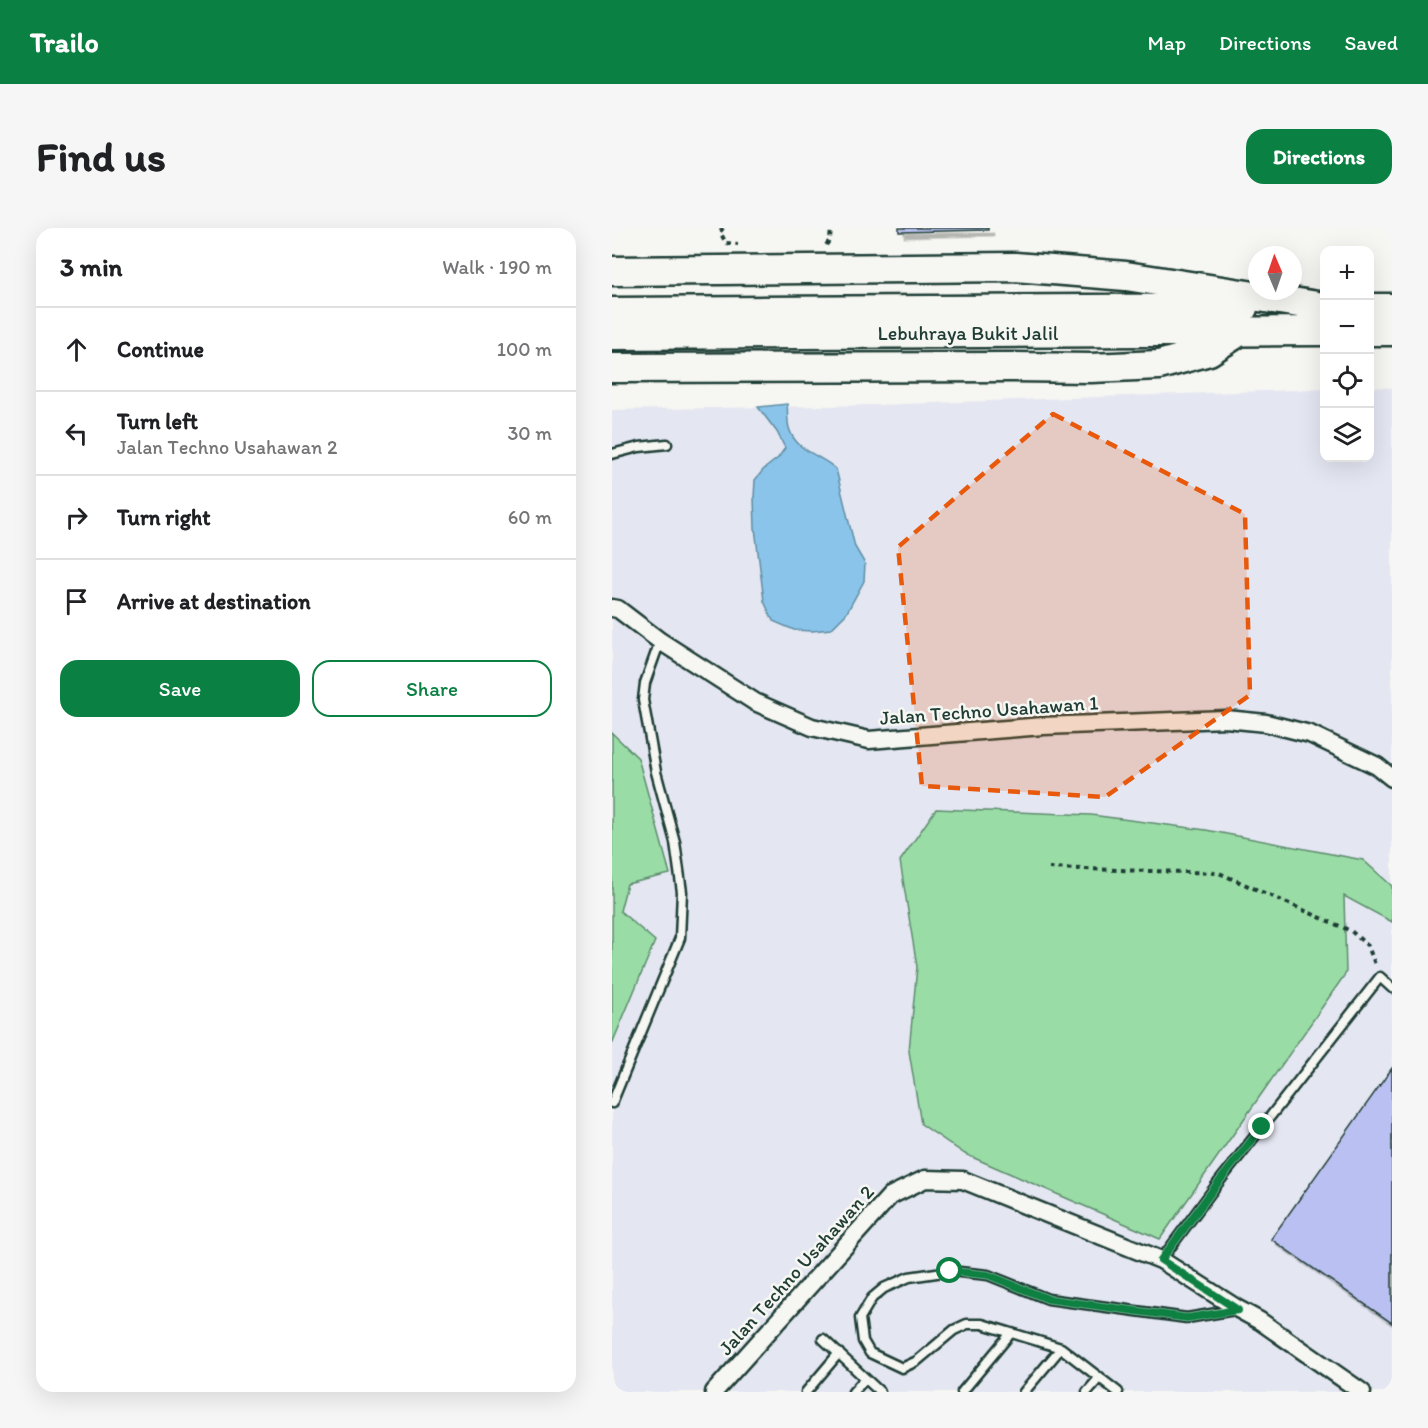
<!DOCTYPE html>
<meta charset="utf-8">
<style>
:root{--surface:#fff;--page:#f6f6f6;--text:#202124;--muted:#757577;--line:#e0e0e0;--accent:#0b8043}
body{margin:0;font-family:Itim,sans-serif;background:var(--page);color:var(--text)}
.controls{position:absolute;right:18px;top:18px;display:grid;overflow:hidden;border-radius:12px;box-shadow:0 6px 24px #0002}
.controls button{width:54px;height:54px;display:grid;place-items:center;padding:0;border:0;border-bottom:2px solid var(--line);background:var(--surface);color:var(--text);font:30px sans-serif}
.compass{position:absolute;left:636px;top:18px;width:54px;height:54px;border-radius:50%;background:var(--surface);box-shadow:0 6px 24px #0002;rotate:358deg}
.stop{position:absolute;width:18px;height:18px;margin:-14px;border:4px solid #0b8043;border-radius:50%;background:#fff}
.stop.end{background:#0b8043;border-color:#fff;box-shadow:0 2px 6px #0008}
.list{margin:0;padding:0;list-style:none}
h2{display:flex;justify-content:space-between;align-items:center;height:78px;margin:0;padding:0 24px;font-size:26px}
h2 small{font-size:20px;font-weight:400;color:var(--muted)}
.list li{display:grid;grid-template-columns:39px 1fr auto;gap:18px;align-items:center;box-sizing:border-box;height:84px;padding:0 24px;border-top:2px solid var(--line)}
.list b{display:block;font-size:22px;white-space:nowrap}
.list p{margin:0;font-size:20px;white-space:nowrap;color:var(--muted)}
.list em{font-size:20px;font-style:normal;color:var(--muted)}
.actions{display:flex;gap:12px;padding:18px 24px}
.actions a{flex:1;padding:14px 0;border:2px solid var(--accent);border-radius:18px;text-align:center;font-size:21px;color:var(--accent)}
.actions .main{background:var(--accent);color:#fff}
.icon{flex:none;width:33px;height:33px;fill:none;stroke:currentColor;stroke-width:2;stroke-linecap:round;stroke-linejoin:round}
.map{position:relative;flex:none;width:780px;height:1164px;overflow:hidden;border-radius:18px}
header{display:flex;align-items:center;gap:36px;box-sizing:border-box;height:84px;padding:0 30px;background:var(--accent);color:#fff}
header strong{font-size:28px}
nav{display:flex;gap:33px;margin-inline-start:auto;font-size:21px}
.intro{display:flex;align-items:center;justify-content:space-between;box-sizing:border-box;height:144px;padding:0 36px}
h1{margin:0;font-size:42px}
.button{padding:15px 27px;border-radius:18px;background:var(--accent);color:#fff;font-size:21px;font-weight:700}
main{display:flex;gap:36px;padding:0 36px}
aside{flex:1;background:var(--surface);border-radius:18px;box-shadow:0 6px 24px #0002}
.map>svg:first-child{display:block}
.built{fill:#e4e6f2}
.green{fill:#9adca6;stroke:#5c8c6d;stroke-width:1.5}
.water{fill:#8ac4ea;stroke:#5f8ea1;stroke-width:1.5}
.building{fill:#bbc0f2;stroke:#1f3d34;stroke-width:1.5;filter:url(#shadow)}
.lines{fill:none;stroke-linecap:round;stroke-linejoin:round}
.service-casing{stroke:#1f3d34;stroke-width:13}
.minor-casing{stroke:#1f3d34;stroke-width:21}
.trunk-casing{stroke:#1f3d34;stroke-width:33}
.path{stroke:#1f3d34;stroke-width:4;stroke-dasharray:4.5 4.5;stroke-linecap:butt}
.service{stroke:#f6f6f2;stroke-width:8}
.minor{stroke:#f6f6f2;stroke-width:16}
.trunk{stroke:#f6f6f2;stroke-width:28}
.route{stroke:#0b8043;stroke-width:8}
.marked{fill:#e8590c;fill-opacity:0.2;stroke:#e8590c;stroke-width:4.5;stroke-dasharray:12 8;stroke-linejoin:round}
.labels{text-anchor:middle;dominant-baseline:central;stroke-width:5;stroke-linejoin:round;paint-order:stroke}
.street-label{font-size:20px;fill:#1f3d34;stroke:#f6f6f2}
</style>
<header>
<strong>Trailo</strong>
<nav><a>Map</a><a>Directions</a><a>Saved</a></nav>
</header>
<div class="intro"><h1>Find us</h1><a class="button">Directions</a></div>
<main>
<aside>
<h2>3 min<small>Walk · 190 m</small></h2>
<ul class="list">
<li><svg class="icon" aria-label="ahead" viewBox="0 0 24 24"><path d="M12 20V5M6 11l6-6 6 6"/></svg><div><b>Continue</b></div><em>100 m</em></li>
<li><svg class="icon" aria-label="left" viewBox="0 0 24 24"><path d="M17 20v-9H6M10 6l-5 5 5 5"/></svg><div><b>Turn left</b><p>Jalan Techno Usahawan 2</p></div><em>30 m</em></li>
<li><svg class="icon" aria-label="right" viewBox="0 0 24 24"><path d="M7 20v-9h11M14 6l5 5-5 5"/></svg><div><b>Turn right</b></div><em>60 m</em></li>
<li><svg class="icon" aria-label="arrive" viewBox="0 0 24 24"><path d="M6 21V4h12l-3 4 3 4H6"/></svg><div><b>Arrive at destination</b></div></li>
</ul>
<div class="actions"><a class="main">Save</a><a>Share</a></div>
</aside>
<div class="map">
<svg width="780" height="1164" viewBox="0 0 780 1164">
<defs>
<filter id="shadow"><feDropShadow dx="5.5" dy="5.5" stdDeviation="0" flood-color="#0004"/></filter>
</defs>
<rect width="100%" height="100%" fill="#f6f6f2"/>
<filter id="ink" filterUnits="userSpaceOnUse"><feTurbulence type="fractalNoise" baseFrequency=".0167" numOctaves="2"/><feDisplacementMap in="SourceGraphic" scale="12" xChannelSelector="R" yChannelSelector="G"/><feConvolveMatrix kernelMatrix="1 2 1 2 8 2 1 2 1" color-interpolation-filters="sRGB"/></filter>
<g filter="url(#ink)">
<path class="built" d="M758,159L780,160V1164H0V182L264,177L712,161V230H758Z"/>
<path class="green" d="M0,505L26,530L58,646L15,656L8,683L43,713L0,816Z
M324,581L479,587L594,602L751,632L780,658V694L732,668L734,745L548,1011L353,926L309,896L297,823L305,739L288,633Z"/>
<path class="water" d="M175,176C176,184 175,193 177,200C184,224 208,226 224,241L243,319L253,336L252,353L234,386L219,401L200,403L182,402L161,393L152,373L143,300L142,269L143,252L152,241L166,230L173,220L165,204L146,179Z"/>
<path class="building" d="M287,0H376V2L287,4Z
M780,840V1095L659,1011Z"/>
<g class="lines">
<defs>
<path id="service" d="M0,226L27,219L55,216
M0,875L68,710L70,664L63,614L44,544L31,472L33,455L48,413
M549,1032L606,955L768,749L780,760
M211,1111L268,1164
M194,1164L227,1125
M241,1164L253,1151
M350,1164L399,1105
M412,1164L449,1120
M475,1164L488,1149
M506,1164L449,1120L370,1096H355L342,1102L305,1133L290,1140L258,1125L251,1113L248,1090L260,1070L272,1060L297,1049L338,1043L376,1047L436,1071L575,1090L623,1082"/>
<path id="minor" d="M0,380L6,381L48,413L143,474L200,499L257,512L431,498L614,491L654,495L698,506L765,538L780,550
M102,1164L278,968L313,951L351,952L549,1032L626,1081L648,1093L750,1164"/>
<path id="trunk" d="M0,43L403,39L514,48L712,79
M758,80H780
M0,84L631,80
M758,103H780
M0,107L712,103
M0,140L402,139L479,140L547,137L597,123L625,105"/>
</defs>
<use href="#service" class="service-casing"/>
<use href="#minor" class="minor-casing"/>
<use href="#trunk" class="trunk-casing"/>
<path class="path" d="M111,0L108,4L114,15L126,16
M214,17L218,12L219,0
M437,640L607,645L739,703L756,718L764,739"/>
<use href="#service" class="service"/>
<use href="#minor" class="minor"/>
<use href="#trunk" class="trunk"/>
</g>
</g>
<g class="lines" filter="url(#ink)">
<path class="route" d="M338,1043L376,1047L436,1071L575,1090L626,1082L549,1032L606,955L650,899"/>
</g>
<path class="marked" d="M441,186L633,286L638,467L493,569L310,558L286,319Z"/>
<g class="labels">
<g class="street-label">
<text x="356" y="105">Lebuhraya Bukit Jalil</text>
<text transform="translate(377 482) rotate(-4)">Jalan Techno Usahawan 1</text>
<text transform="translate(184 1042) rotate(-48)">Jalan Techno Usahawan 2</text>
</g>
</g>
</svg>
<div class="controls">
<button>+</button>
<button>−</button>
<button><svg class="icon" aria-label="locate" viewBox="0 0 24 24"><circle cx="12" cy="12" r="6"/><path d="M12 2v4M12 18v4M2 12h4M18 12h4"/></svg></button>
<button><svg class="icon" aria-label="layers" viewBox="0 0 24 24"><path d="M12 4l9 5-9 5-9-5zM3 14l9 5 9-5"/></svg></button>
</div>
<svg class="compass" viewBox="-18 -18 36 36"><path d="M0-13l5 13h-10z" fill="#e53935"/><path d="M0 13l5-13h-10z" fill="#757577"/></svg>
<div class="stop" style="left:338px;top:1043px"></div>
<div class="stop end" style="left:650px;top:899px"></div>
</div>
</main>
